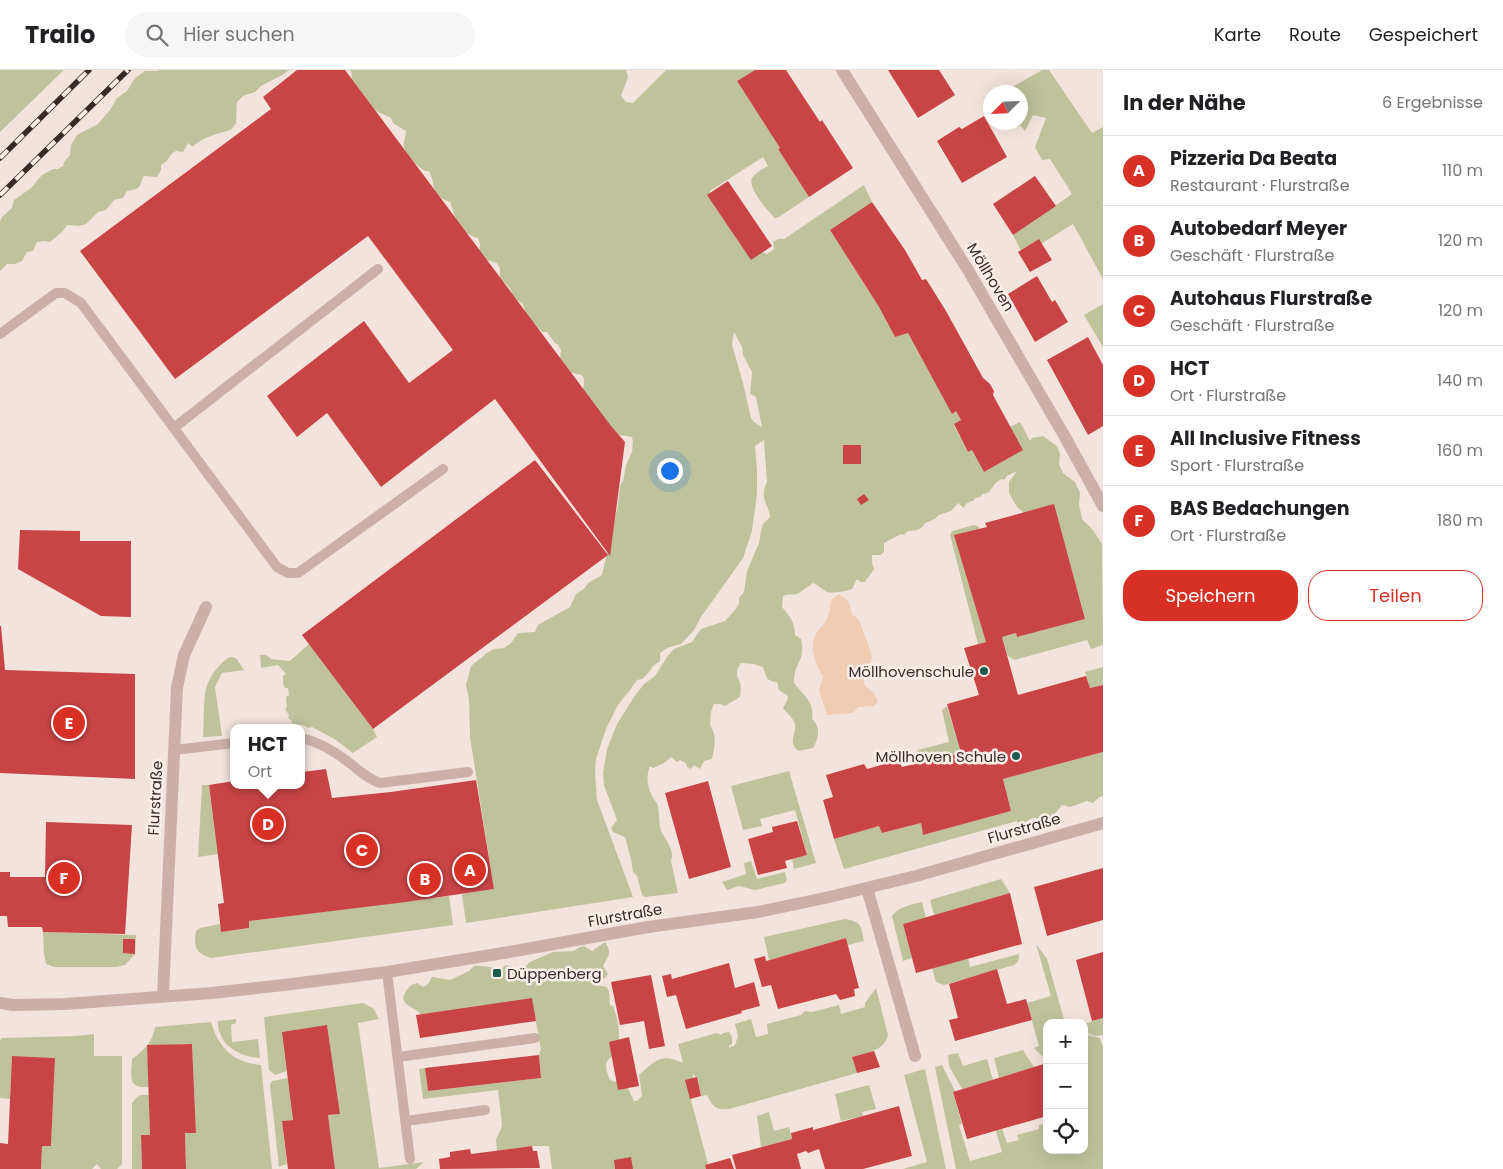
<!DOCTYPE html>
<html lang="de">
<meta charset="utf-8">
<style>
:root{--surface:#fff;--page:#f6f6f6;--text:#202124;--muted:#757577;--line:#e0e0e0;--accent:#d93025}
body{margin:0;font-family:Poppins,sans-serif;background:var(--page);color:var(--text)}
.controls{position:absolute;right:15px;bottom:15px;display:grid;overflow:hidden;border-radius:10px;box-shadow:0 5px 20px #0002}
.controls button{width:45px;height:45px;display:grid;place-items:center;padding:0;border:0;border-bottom:1px solid var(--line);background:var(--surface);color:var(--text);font:25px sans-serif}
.compass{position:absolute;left:983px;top:15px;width:45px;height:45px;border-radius:50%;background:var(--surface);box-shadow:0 5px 20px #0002;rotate:246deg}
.you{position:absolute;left:669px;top:400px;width:18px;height:18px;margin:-12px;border:4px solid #fff;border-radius:50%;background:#1a73e8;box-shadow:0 0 0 8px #1a73e833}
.badge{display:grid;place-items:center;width:32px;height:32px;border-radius:50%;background:var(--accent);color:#fff;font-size:16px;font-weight:700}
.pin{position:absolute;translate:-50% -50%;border:2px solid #fff;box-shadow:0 1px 5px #0006}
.popup{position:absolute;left:230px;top:654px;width:75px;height:65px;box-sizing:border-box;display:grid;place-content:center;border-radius:10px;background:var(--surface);filter:drop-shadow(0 1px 4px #0005);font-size:16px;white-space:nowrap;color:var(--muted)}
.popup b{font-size:19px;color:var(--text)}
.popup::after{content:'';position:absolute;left:50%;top:100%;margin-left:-10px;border:10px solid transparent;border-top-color:var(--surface)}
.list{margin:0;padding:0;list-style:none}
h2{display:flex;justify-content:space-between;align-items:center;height:65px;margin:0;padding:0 20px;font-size:21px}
h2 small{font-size:16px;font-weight:400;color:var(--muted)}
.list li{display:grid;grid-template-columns:32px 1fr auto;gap:15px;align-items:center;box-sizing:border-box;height:70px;padding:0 20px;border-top:1px solid var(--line)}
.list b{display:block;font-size:19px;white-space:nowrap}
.list p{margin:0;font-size:16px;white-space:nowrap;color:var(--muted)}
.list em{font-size:16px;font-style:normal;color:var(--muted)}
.actions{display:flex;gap:10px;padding:15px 20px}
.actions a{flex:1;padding:11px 0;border:1px solid var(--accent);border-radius:20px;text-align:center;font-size:18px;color:var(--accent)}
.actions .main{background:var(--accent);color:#fff}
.icon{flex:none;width:28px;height:28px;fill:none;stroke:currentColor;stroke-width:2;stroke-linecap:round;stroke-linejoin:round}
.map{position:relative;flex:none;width:1103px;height:1099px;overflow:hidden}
header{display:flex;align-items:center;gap:30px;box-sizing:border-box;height:70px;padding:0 25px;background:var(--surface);border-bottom:1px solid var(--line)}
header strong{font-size:24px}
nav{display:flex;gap:28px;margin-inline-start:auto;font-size:18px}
.search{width:350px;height:45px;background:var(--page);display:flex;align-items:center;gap:12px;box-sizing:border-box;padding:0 18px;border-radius:28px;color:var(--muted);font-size:19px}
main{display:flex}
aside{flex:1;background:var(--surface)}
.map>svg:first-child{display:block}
.green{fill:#bfc39c;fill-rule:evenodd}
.sand{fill:#efccb2}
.building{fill:#c94444}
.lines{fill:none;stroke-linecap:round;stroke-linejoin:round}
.lane{stroke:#ccb0a8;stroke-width:10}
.street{stroke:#ccb0a8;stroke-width:12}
.rail-casing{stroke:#382a28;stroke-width:5.5}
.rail{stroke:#faeee9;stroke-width:4;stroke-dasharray:11;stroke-linecap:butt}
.poi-dot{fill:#1c5b50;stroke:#faeee9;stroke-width:2}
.labels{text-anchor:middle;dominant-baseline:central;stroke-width:5;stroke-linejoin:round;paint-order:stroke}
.street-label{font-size:15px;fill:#382a28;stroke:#faeee9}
.poi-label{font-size:15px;fill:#382a28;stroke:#faeee9;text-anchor:end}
</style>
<header>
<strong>Trailo</strong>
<div class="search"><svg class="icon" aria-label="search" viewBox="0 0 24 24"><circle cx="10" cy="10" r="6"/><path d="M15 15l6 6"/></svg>Hier suchen</div>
<nav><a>Karte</a><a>Route</a><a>Gespeichert</a></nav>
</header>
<main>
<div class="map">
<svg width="1103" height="1099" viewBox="0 0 1103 1099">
<rect width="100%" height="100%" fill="#f3e3dd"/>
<path class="green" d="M0,0H64L0,62Z
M159,0H289L284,4L261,16L255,22L243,26L237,32L236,53L231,60C221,62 198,69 193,77L188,73L183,82L176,81C168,85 170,90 161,95V100L157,107L144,106C141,109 142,115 138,118C135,120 130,120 127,121L123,128L114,130L106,140L98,142L86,154L79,156L67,155L63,161L50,172L44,171L37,172L33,181L27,182L22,191L15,194H7L0,201V152L2,147L12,138L14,130L31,118L42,105L53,99H58L63,96L64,92L70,85L71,75L77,65L98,54L110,40L117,28L127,21L135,8L145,1H158Z
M350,0H626L628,7L621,26L626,32L633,33L666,0H755L737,11L780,78L778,79L809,127L779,147L775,148C768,142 747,117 752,108C755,103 763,99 768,96L763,87L710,121L711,126L753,178L767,184L774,179L773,172C777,169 779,168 784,169L864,115L872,132L830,160L879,237L895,267L908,263L952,343L956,341L961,350L954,355L968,382L972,380L984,402L1022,380L1010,357L1020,352L1030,371L1032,368L1043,366L1057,376L1060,384L1059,394L1063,403L1075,412L1080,423L1079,434L1082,449L1093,460L1102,474L1103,575L1091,579L1087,570L1014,590L1007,585L1002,567L1016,563L1017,567L1085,549L1057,448L1029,447L1017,437L1009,423V412L1017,401L1007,406L1004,410L1002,409C1001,409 996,412 996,413C991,417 991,424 983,424L980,427L975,428L973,431H971L966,434L964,438L958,433L951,441L939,445L935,449L925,453C921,461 916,460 908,461L904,465L901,464L884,473V482L881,485H872V493L874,498C873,503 868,506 865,512H861L857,509L852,519C847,521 831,524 827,522C822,519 818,515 813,513C808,516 804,520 799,523C794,526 788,523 783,526L782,537C790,547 795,552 795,565L801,569C806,591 794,592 794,613C803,625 815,632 812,649C821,657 819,668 813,678L798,681C787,671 797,664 795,654C794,649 787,643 783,638L787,631L788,626L779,620L777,612C765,611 767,606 763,597L754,594L741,593L737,600V607C742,614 741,619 740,627L725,636L720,634H714L711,642L710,655C717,666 715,676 712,689L704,691L700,699L694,695L691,699L687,697L686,693L680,690L677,692L671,687L664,693L653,698L650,696C646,706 647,716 652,726C654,730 657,732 658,736C660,745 658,755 662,763C667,772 675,781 671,791L678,823L645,827L642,825L637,806L633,802L631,789L625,767L613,762L611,758L617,750L604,715L603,703L607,679L617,654L634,627L644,614L655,606L667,587L674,579L692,572L701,559L725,551L735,540L739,534V528L744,522L747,501L759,473L761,461L763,454L770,447C768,432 759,428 767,412L764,370L755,376L757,399V424L752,461L743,488L701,547L694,560L681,574L667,578L660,583V591L653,596L649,602L642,609L637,610L630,620L618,635L606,659L596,689L595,701L597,730L633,827L466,853L462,824L494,819L470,667L469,629L466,615L471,596L487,583L494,579L504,578L511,573L518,563L535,562L538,555L570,537L576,524L585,518L588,513L602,505L618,435L620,416L623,411L626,395L632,382L633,372L632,367L620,365H609L583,323L584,309L582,305L568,302L560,289L561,280L558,275L555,273L547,262H542C535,254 525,245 523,234L514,228L509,217L500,208V199L497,193L484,189L479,183L480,174L478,168C459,163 456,150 450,132C429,124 437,117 429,101H425C418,96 406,87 404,77C403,73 406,66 406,61L393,53L391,48L376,41L351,12L352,4ZM734,262L742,277L743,285L752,302L750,324L756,327L762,357L754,352L751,348L743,313L732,275Z
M1042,0H1049L1092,63L1103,57V209L1073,154L1023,185L1013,165L1072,124L1050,89L1042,90L1035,77L1046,48L1033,45L1025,61L1021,56L1015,57L1012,53L1021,52V22H1004Z
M1103,234V277L1084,245Z
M974,455L979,457V459L955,466L986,572L978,574L950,465L952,461Z
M309,574L373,659L377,667L353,683L336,670L312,657L308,658L303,655H292V651L288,648L289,645L285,639L287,637L286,627L289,625L288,618H285L283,614V606L286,604L278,595L261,598L260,585H266L271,589L290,591Z
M230,587L236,588L244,600L222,603L215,617L222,666L203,667C204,654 203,631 206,619C209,607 220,592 230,587Z
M1103,597V615L1090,618L1085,602Z
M947,636L961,683L917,693L916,685L918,680L949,672L942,640Z
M1103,682V726L1099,727L1093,733L1087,731L1070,737L1062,735C1058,739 1055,746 1050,748C1040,752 1035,743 1025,753H1018L1017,751L844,799L834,769L879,756L883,763L921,753L923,765L1011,741L1003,709Z
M789,701L816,793L794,799L792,789L807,785L795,740L760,749L762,756L743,760L731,716Z
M202,715H209L218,784L198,787Z
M751,791L757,809L785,802L787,810L785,813L755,820L739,816L727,820L722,812L746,804L744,793Z
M1001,809L1010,823L934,845L930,830Z
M449,826L453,855L211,888C196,883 193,878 196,861L200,858L220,854L222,862L249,858V851Z
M922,832L926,848L903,854L912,888L903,891L892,846C899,836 912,835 922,832Z
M845,849C862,852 861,856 864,871L848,875L846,868L769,890L764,867Z
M43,862L136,865L135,884L125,895L116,897H54L46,894L44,885Z
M605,872C612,883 609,885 603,896L608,904L606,907L595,915L607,917L609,922L610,935L613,936C617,947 621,963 618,975C615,991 599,985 610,1010L627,1016L634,1031H637L642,1026L639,1005C656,990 661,983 683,993L678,974L717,963L721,965L723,963L729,962L732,967V974L729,976V978L735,975L738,966L735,954L751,949L756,967L768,964L767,954L801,945L805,941L812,942L839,935L841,944L865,937V933L876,918L888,965C884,981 867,983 852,987L857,1003L729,1039C715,1040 713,1037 707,1025L701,1026L697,1008L693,1004L691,1030L708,1094L705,1095L706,1099H552L549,1076H532L497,1081L496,1069L501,1059L502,1054L498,1020L423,1029L419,999L425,998L428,1021L541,1008L539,985L541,979L533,936L422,950L419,942L406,934L403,928C406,920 409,915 417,913L423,917L429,913L432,907L450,910L469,901L474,896C482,895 492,898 501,899L506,895L513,897L516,901L522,900L530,892L553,882L574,881L578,878L584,876L592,881Z
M1036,874L1047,889L1065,953H1047V988L1045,989L1034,978L1039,976L1027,933L1051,926Z
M1019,884C1019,889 1019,892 1014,895L944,915L936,912L932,898L968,888L970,897Z
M363,933L373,938L379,949L358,953L379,1098L424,1092L416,1099H335L328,1045L340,1044L327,956L282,962L287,1001L275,1005L269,1000L264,947Z
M1103,948V965L1095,966L1084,962V954Z
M236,949V953L231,955L232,972L258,969L260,988C245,987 225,980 220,963C218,960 218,955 218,951Z
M211,952C219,978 232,992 261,995L272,1099H186L185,1063H196L192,974L147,976L149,1017C127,1019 131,1006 132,989C143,981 153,972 155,957Z
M94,964V986H122V1094L117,1099H101L97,1094L92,1099H41L42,1076H51L55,988L12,986L10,1029L0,1028V970L2,968L75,966Z
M1084,964L1100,968L1103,977V1099H956L935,997L942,995L955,1021L953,1023L962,1054L959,1055L970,1091L1002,1082L996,1061L1002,1059L1007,1073L1019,1070L1017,1065L1039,1059V1055L1044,1054L1045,1057H1047V1080H1084Z
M1023,980L1034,997L999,1008L994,988Z
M958,983L963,996L987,989L993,1010L962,1019L949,996L948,985Z
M925,999L946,1099H903L927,1092L904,1005Z
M288,1008L293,1050L282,1051L287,1094L279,1097L270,1015L272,1011Z
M869,1015L876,1039L862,1042L863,1046L841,1051L835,1024Z
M141,1025H149L150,1065H141L142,1099H132V1033L137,1027Z
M769,1042L774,1061L789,1057L792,1069L761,1077L757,1046Z"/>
<path class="sand" d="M839,524L849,532L852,544L859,550L869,577L872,588L863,608L865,616L874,623L878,632L874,636L858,637L853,643L827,645L819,620L823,607C816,594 808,576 817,562C819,558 823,556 825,553C829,546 830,538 831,530Z"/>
<path class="building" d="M297,0H345L611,356L625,372L610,486L495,329L381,417L327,343L297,367L267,326L364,251L409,313L453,280L368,166L175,309L80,181L271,39L263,27Z
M755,0H786L820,52L822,50L853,98L809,127L778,79L780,78L737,11Z
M888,0H939L955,25L918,48Z
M984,46L1007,87L962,113L937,71L959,57L962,59Z
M1035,106L1056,136L1013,165L993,134Z
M728,111L772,176L751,190L707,125Z
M872,132L905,180L922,210L926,209L946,241L983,308L990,314L994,321L993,325L1023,380L984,402L972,380L968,382L954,354L961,350L956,341L952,344L908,263L895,267L879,237L830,160Z
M1039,169L1052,190L1030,202L1018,182Z
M1037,206L1052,232L1055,230L1068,252L1035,272L1008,224Z
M1088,267L1103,295V356L1088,365L1047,290Z
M843,375H861V394H843Z
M535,390L608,485L373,659L302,565Z
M864,424L869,430L861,435L857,429Z
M1054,434L1085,549L1017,567L1016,563L1002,567L1018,625L1086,606L1090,618L1103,615V682L1003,709L1011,741L923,765L921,753L882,763L879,756L834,769L823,730L833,727L826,705L864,694L867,699L899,690L902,697L961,683L947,634L979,625L964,578L986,572L954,465L987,457L985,453Z
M20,460L80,461V471H131V547L101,546L18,499Z
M0,556H1L5,600L135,604V709L0,703Z
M326,699L332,728L391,722L476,710L494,819L406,832L249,851V858L221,862L218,834L224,833L209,715L234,711V715H302V702Z
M708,711L731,797L689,809L665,723Z
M797,751L807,785L785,791L787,798L758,805L748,769L773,762L772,757Z
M46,752L132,755L125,864L43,862L42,857H8L7,846H0V802H10V807H45Z
M1103,798V850L1047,866L1034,817Z
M1010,823L1022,874L916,903L903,854Z
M846,868L859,918L854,919L855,926L840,930L836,924L778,939L771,915L762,917L754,889L765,886L766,891Z
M123,869H135V884L123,883Z
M1103,882V948L1092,951L1076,890Z
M729,893L735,918L754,912L760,936L741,941L742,943L686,959L676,925L667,927L662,906L671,904L672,909Z
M997,899L1007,934L1026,929L1032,950L955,971L949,950L958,948L949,914Z
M651,905L665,976L649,979L644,951L620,955L611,912Z
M532,928L536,951L420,968L416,945Z
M327,955L340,1044L328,1045L335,1099H288L282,1051L293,1050L282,962Z
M629,967L639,1016L618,1020L609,972Z
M192,974L196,1063H185L186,1099H142L141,1065H150L147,975Z
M874,981L880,997L857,1003L852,987Z
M539,985L541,1008L428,1021L425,998Z
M12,986L55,988L51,1076H42L41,1099H0V1073L8,1074Z
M1047,993V1046L967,1069L953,1022Z
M697,1007L701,1026L690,1029L685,1010Z
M899,1036L912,1086L863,1099H825L819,1079L808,1083L806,1081L797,1084L801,1099H736L732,1085L792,1069L791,1063L813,1057V1060Z
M532,1076L533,1081H537L540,1098L440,1099L439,1089L450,1087V1082L470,1079L471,1084Z
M631,1087L633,1099H615L614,1090Z
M730,1088L734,1099H706L705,1095Z"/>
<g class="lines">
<path class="lane" d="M0,264L56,223H65L81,233L277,497L288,503H298L443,399
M175,357L378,199
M302,668C318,672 334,681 347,691C358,699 367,709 380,713L468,702
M174,680L234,673
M387,902L410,1089
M398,987L535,968
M406,1051L485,1040"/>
<path class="street" d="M842,0L968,200L1065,367L1103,436
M867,818L915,986
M163,926L177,618L184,585L206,537
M0,933L13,935L65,934L212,923L284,915L387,902L515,881L648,857L758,842L825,828L916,806L1103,753"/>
<defs>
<path id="rail" d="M0,88L89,0
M0,125L128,0"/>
</defs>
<use href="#rail" class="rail-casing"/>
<use href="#rail" class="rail"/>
</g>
<g class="poi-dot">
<circle cx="984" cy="601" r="5"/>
<circle cx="1016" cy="686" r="5"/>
<rect x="492" y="898" width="10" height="10" rx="2.5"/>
</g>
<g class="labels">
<g class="street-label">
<text transform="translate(991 207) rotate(59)">Möllhoven</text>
<text transform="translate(155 728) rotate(-87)">Flurstraße</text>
<text transform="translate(1024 758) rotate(-16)">Flurstraße</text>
<text transform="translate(625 845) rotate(-10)">Flurstraße</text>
</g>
<g class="poi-label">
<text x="974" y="601">Möllhovenschule</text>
<text x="1006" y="686">Möllhoven Schule</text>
<text x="507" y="903" text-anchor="start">Düppenberg</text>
</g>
</g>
</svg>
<div class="controls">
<button>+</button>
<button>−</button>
<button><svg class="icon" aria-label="locate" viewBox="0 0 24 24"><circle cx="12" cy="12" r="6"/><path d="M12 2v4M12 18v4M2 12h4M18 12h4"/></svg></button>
</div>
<svg class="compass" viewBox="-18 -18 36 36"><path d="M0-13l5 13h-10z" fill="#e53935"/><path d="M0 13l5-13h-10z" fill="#757577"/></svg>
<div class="you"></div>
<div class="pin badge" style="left:470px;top:800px">A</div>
<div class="pin badge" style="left:425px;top:809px">B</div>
<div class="pin badge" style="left:362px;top:780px">C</div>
<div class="pin badge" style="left:268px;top:754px">D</div>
<div class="popup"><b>HCT</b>Ort</div>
<div class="pin badge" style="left:69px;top:653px">E</div>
<div class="pin badge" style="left:64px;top:808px">F</div>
</div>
<aside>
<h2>In der Nähe<small>6 Ergebnisse</small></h2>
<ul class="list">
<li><span class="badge">A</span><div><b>Pizzeria Da Beata</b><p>Restaurant · Flurstraße</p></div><em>110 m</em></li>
<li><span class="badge">B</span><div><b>Autobedarf Meyer</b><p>Geschäft · Flurstraße</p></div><em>120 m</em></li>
<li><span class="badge">C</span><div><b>Autohaus Flurstraße</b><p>Geschäft · Flurstraße</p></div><em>120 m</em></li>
<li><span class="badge">D</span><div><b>HCT</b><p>Ort · Flurstraße</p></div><em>140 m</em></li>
<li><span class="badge">E</span><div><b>All Inclusive Fitness</b><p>Sport · Flurstraße</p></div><em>160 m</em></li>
<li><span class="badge">F</span><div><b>BAS Bedachungen</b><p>Ort · Flurstraße</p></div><em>180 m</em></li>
</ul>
<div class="actions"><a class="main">Speichern</a><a>Teilen</a></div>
</aside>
</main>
